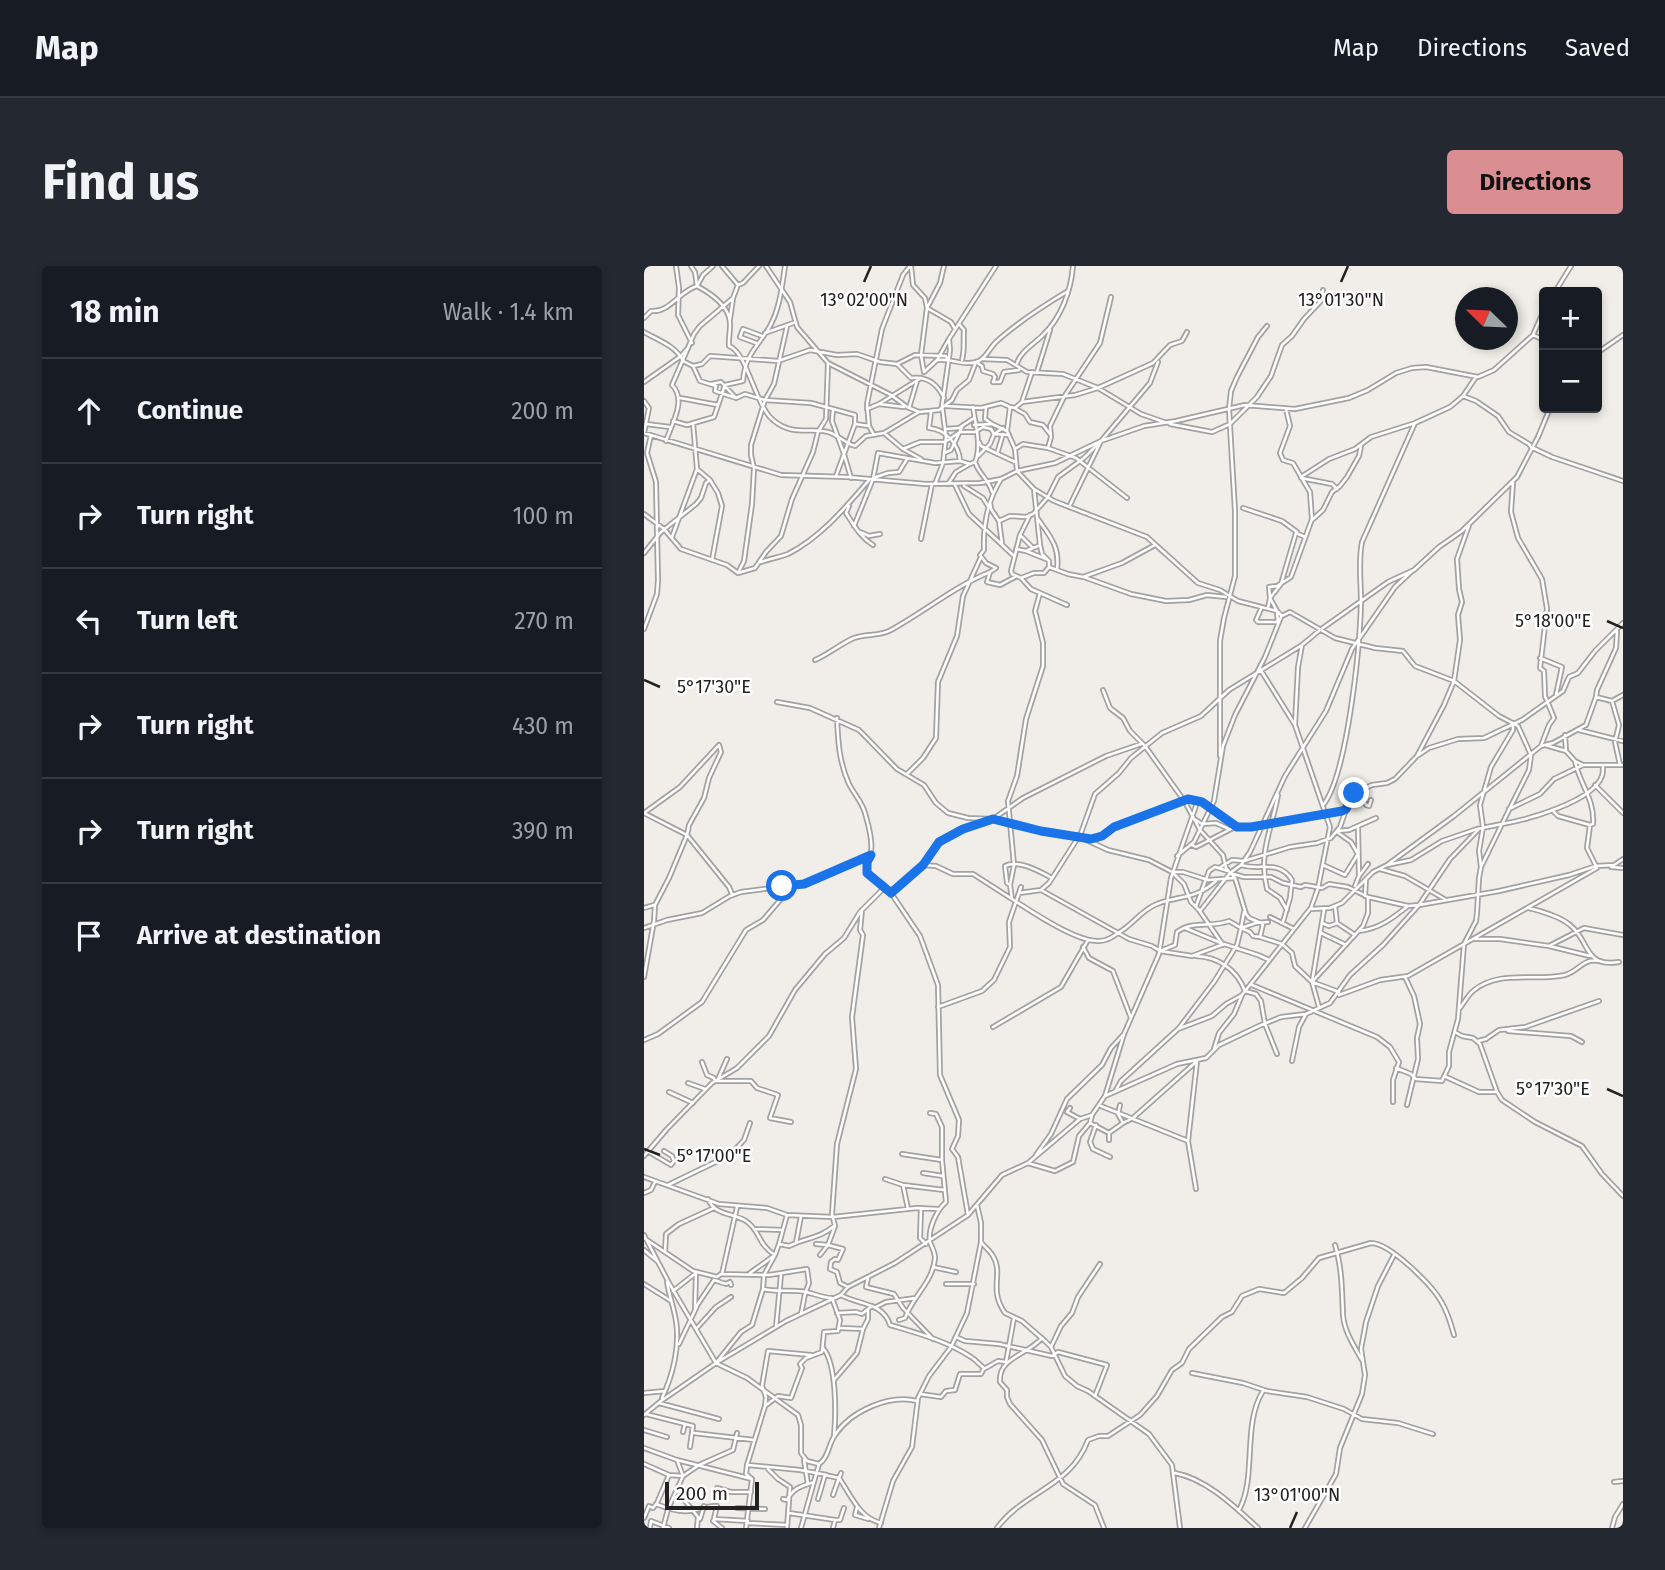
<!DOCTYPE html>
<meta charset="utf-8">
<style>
:root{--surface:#171b24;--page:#242831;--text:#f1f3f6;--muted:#9ea1a6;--line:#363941;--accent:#db8e92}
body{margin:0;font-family:"Fira Sans",sans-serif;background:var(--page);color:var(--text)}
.controls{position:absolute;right:21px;top:21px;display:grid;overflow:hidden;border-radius:7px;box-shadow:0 4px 10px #0003}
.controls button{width:63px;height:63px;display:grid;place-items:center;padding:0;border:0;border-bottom:2px solid var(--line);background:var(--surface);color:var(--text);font:35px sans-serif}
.compass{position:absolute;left:811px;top:21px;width:63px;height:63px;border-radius:50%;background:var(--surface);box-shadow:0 4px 10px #0003;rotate:293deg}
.scale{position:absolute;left:21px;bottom:18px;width:94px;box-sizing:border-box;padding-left:7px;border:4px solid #212121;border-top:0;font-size:19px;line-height:24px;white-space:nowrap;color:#212121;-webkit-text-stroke:5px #fff;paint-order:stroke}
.stop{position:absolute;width:21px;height:21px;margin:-16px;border:5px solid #1a73e8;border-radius:50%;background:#fff}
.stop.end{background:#1a73e8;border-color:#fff;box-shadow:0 2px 7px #0008}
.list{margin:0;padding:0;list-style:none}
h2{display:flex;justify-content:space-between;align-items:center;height:91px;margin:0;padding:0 28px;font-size:30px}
h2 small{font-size:23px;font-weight:400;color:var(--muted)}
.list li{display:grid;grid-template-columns:46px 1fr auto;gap:21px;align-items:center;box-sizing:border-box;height:105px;padding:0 28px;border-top:2px solid var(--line)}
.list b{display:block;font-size:26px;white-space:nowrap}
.list em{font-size:23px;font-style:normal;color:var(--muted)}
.icon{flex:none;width:38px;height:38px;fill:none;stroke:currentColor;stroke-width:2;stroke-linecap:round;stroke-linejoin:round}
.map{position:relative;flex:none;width:979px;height:1262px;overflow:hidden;border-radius:7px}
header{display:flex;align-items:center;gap:42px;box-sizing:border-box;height:98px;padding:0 35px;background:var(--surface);border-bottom:2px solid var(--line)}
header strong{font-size:33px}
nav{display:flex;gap:38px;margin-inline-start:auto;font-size:24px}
.intro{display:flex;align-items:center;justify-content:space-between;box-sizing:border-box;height:168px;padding:0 42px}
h1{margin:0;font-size:49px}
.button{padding:18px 32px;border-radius:7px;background:var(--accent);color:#111;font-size:24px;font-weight:700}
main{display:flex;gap:42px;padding:0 42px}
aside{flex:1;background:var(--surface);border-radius:7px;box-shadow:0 4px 10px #0003}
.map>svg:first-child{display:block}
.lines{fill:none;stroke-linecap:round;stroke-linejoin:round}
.minor-casing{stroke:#a2a2a2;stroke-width:6}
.minor{stroke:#fff;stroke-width:2.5}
.route{stroke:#1a73e8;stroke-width:9}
.ticks{fill:none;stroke:#212121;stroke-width:2.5}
.ticks-label{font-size:18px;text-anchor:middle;fill:#212121;stroke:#fff;stroke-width:5;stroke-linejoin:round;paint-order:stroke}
</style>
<header>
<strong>Map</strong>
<nav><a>Map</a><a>Directions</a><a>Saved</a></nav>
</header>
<div class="intro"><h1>Find us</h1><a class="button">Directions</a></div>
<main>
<aside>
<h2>18 min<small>Walk · 1.4 km</small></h2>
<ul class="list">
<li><svg class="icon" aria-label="ahead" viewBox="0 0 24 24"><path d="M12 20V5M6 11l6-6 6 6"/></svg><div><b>Continue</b></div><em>200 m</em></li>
<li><svg class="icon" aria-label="right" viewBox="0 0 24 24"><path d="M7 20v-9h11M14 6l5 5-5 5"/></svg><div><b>Turn right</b></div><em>100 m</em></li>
<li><svg class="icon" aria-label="left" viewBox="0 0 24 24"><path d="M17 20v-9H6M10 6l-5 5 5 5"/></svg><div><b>Turn left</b></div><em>270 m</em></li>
<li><svg class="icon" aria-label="right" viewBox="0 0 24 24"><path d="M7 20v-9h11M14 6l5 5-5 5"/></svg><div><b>Turn right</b></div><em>430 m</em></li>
<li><svg class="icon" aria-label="right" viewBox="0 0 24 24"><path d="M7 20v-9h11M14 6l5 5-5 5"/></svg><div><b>Turn right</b></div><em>390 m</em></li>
<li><svg class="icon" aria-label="arrive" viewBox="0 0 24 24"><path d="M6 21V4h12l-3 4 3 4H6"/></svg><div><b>Arrive at destination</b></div></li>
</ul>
</aside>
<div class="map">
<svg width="979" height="1262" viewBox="0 0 979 1262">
<rect width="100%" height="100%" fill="#f1eee9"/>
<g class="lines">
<defs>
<path id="minor" d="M32,0L35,22L34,49L48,77
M47,0L51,6L53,20
M78,0L94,19
M122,0L146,36L153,61L184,97L247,129L263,141L275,146L295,144L308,134L313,124L325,114L332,96
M267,0L269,19L281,32L283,42L277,89L280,106
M300,0L296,17L283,42L307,56L311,63
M53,20C66,27 81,37 85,51C88,60 84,71 85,80C103,86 111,139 129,154C150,172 170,160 187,167C196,171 201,177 211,180L222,170L240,167L259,183L277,193
M911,26L927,0
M0,52L7,45C26,47 35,25 53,20L59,9L69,0
M86,53L89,32
M315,58L320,64C319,74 321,83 318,94
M0,66C14,74 32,80 39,95L49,100L56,115L72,120L71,125L92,132L101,128L121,134L167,137L211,149V158L200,188L207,212
M121,67L152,56
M889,69L900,74
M112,77L96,71L99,63L118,70
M953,87L979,69
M339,93L363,94L383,106L419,108L454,122L497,148L520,156
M293,94C307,92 322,101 335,95C343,91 346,81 353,75C374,56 399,40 424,25
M332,96L338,100L339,105L349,108L351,111L349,116H356L360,106L375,104
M373,97C377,85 390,78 399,69C417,52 427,25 429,0
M253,98L271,89L302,90L303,93
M49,100L58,98L66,90L134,95L166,84L193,89L213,88L236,96L253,98L267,112C283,110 293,117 300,132
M280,106L293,94L305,73
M393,106L406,64
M0,116L37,90L44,82
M67,118L77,116L92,132
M819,130L832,135L854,150L865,166L885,178L887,181L908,191L979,215
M36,132L74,139
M0,135L5,142L0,167
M378,136L388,106
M235,138L277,112
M302,140L337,142L357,137L366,141
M329,141C331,157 338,180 331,196C335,209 345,213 348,226
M342,141L341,153L348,158
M265,142L273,115
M223,143L235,138L260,141
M372,143L381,148L386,156L399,159L406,168
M189,144L188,155L200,188L192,210
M287,146L285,162C301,163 315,178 316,195
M29,155L43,159L70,151L81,119L99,115C101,88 114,81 126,60C136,42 138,20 141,0
M2,158L26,161
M211,158L225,160L230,169
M526,158L568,166L586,158L613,131L627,110L638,79L648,70L660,53L677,35L679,24
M330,159L348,158L363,165L371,183L373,205L390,223L410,235L503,271L554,317L576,324L594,335L633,345L638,350L646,346L691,372L731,382L759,385L771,400L810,415L855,450L874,460L887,489L885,504L858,558L833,563L798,575L767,594L743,599
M225,160L223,138L238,63L259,9L266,0
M302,163L315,162L330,152
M363,165L366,141L371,142L378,136L431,129L454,122L509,97L526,79L538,75L543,66
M0,167L137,209L203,211L282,218L336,217L357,213L373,205L411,197L457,175L500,160L532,155L601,139L651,143L705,132L724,124L752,107L768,102L782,101L834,111L850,104L889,69L900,44
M240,167L275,146
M22,175C28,157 43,134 28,119L50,68L56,60L89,32L94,19L99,17L115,0
M335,176L337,180L371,196
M404,182L432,192L483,232
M259,183L276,176H301L316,166H331L339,161L347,163L350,168L365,169
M371,183L379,178L404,182L407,171L406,160L420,131L456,77L467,31
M300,187L307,184L319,159
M353,188L359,168
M334,190L346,178L350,168L359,162
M53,203L66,214L74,227L78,240L68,294
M232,211L244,207L255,206L263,193
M657,211L685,193L711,183L727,171L771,157L806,141L819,130L832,111
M657,212L688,218L693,223
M357,213C344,234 339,259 340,284L336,289L342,297L352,302L346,306L343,316L356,319L371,311
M291,218L299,197L302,171L298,140L306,84L305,73L352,0
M304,218L312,206L326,198
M311,219L325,248L370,290
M320,220L339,232L344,240
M390,223L396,279L398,288L405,295V301
M346,236L347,243L355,255L358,278
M205,240L202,247C210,259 216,271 229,279
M425,241L457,175L506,117L514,96
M599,242L638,255L653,266
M0,248L20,263L37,283L83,299L94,307L111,302L122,286L137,270L148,233L169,186L174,166L182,153L184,97
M386,249L376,269L367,305L368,308L377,312L390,307H400L405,301L424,308L439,311L478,297L511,279
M394,253C406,270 416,281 413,303
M668,254L679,244L688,226L696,220L703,211L715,190L717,180
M355,255L366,250L382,251L389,248L404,231L414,211L440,192L455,177
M210,260L229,213L234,187L291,197L316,195L326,198L331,196
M216,266L225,270L236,268
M376,269L389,282L394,280
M28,271L53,203L49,157
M277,273L288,218
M372,283L382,285L389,282
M382,285L402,293
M0,287L17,266L52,238L57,232L62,217L66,214
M117,296C125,293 136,291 144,288C177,271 202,241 226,213
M94,307L100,295L108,238L110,202L107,189V179L121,134L130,118L143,60
M440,311L487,328L522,335L545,334L563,329L582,331
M377,312L387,323L423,339
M396,327L391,345L399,377V400L382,453L373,510L364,535L370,599L366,619L368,633C387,645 432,676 455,675C461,675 469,671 474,667C489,659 497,644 513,638C536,629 551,634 572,615
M624,342L626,332L625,321L633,320L647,311L668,253L666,226L649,197L639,194L636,187L646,160L642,143
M617,343L612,354L614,356H633
M634,358L633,345L626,332L637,318L652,267L661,271
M0,363L13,328L14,314L12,216L3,187L7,169
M896,392L918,401L912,429
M171,394C185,388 196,378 210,372C222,367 235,371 247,364C280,346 311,320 346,306
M616,403L651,459L686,561L674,622L667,642
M459,424L466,442L479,452L486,465L501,480L541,536L556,564L579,589L582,602L591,612L602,648L605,652L619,658L616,671L638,678L648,687L651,700L668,716L675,741
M952,431L953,424L972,382L973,365
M968,435L975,459L971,476L976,499
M133,436L166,442L215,464L253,503L280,519L292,537L304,547L324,552L349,553L403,567L438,572L464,584L505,594L528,606
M651,459L654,401L658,379
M935,464L979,475
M921,469L922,485
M901,479L922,485L931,495L939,499H979
M897,480L909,477L942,459L952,431L968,435L979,429
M576,490V375L580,352L591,310V245L585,143L587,125L593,111L614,71L623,60
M773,490L800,439L810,415L816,374L814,349L818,336L815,323L813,293L825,259
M931,495C935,517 951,533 949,558L946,559L943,582L952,600
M263,508L279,492L292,472L294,416L313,370L319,330L337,291
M951,519L979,547
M715,524L722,539L725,540L727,534
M634,529C628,563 614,586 623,623L636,632L643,644
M680,538C704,505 716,379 717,336C717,315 714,296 718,276L771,157
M865,543L896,528L910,513L939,499
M910,546L914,550L946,559
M0,547L43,569L85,621L88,628
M0,547L36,521L75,479
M552,554L558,558L572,557L585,563
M714,561L715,610
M693,565L705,564L732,552
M443,573H453L470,561L540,535L553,534
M548,579L552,581L589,562L625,559L702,543
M533,590L550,576L570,535L579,480L591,449L621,391L637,351
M597,599L606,586L641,510L682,445L708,383L751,321L768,305
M679,599L701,609L714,588L707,576L693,566
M837,601L858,558C882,554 949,536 958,510C959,507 959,503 959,499
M967,601L979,602
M575,602L588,594L600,595L646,581L673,577L687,572L696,561L705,535L710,527L728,519L743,517L751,513L773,490L785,482L814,473L840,472L878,454L919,425L925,411L934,407L951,385L979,357
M736,603L761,610L802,634
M589,608L600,611H627L639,617L657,621L661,619L678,622L685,618L704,621L724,631L764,640L775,639L806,593L834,564
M366,619L363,617L361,600C374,593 395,605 408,612
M711,620L715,610L724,598
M397,624L405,617L437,567L451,528L475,507L487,492L518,467L557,450L585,424L658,379L676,364L744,316L770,304L795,281L818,265L873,211L894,171L906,142
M247,627L279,599
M375,627L397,624L485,673L508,680L516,685L548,690L580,678L614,689L625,694
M721,630L722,613
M368,633L329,608H309L292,600L279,599L295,576L302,571L349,553L379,532L462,490L497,478
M552,640L565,605L571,601L584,605
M691,640L693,657
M0,642L10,639
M885,642C899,646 915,650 926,659C946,674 939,702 975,696
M680,644L668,716L695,726
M556,645L586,607L597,599C616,605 635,593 648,614L646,632L639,656
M600,646L597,662L606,666L609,670L616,671
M626,651L650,663
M678,657L685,660L693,657L711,669
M0,662L23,654L58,647L86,630L97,626L160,618L224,590
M541,662L577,677
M715,665C735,663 749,652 764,640
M677,667L702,679
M831,673H856L905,680L940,662L979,669
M579,679L555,644L547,636L540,618L528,606H539L564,614L591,612
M905,680L946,690
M439,681L445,692L469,705L487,752
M516,685L531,679L533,666C549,654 568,662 585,655L597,662L612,657L624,656
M552,690C575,691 593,704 601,725L612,728L617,735L621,758L633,788
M0,711L10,655L11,639L25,612L43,569L45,559L60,532L65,512L77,486L75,479
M761,711L770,730L776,758L773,772L774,793L763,839
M668,716L719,660L724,647V631
M608,719L733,771L746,781L755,796L749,814V836
M695,729L736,714L764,710L953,602
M294,741L338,725L350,714L366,681L365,656L377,621
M816,742C820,737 824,729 829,725C855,703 892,716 921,709C935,705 939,692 955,695
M349,761L417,721L444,674
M535,762L570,716L593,679L597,662
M864,765L927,770L938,776
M811,766L818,770L829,772L836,778L853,826L858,834L891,856L938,880L958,908L979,930
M0,774L14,768L58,736L102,664L119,654L149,619
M834,775L842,773L855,764L881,761L955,735
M570,783L575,767L590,748L598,729L666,643L686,642L698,637L729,606L743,599L810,550L897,480L905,459L910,452L901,430L900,405L896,402L903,343L898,313L874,272L867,246L869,216
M648,795L655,761L662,748
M58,796L63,809L70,812L71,815H107L113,822L134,829L126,852L147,856
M752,802L767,808L772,813L798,815L805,800V786L814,753L820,678L832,655L833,647L835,612L837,601L835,585L839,561L836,539L847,501L869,464V457
M800,810L835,826H853
M74,813L83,793
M44,817L61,823
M472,824L477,815L534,763L568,750L582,738L598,729
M25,826L49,837
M461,830L533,798L562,792L575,779L615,760L637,751L662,748L686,737L706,709L739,679L775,639L855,625L925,609L952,600L970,599L979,593
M457,840L544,875
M426,842L423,846L436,853
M286,847L292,848L298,861V894
M446,857L465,867V874
M479,857L489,852L553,795
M452,859L446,876L449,883L466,891
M465,867L479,857L474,848L476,839
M5,886L27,899L30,895L28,890L20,885
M392,889L407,868L423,833L458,799L467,782L479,769
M0,890L23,863L68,817L93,802L125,770L151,724L181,688L200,672L216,646L240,622
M384,897L411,905L429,896L435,870L446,857L448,849
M279,907L299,910
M0,911L75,938L123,942L143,949L189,951L273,942L294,943
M241,913L259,919L300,924
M24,919L86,889L100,874L106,857
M259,919L264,943
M552,923L544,875L553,795
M0,927L7,924L11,916
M64,933C70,949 89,947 102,955C116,964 114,979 131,989L120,1009L119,1023
M277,942L276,972L282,978
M324,949L358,909L384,897L436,853L448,849L461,830L480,768L515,688L527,612L554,534L593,561
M110,963L138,964
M0,969L25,1017L72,1097L97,1066L108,1059L119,1023C132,1026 142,1024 154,1025C166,1025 176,1032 188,1032L196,1054L194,1065L180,1066L178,1086L162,1092L156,1098L158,1102L147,1132L134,1130L121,1140
M0,972L49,1005L73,1011L77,1008L125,1009L163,1003L165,1017L162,1025
M337,976C341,981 346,985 349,990C360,1008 344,1023 361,1047L378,1055L401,1075L407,1081L421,1110L433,1120L444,1125L505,1168L528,1199L536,1262
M152,977C165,972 179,970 190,960
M135,978L143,949
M172,978L184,979
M691,979C698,1001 698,1025 699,1049C700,1065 710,1080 718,1094
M0,984L13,995
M21,986L22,968L35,958L70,942
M176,989L184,979
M289,1001L312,1006
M106,1007L131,989L135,978L145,980L152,977L157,950
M78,1008L93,941
M224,1012L222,1021L250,1028L259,1042L289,1073
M0,1018L27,1035
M302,1018H330
M204,1021L196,1017L193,1006L186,1003L187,996L191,993L194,994L199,983L184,979L191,960L188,948L193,878L212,803L208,751L219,669L216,664L218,644
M29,1025L52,1007L51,1043
M197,1029C214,1039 239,1036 246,1059C273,1067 303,1075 327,1091C332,1094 335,1098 340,1102L337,1108H316L311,1124L302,1125L297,1131L276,1128
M232,1041L242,1036L272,1032
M193,1047L212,1046L218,1048L224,1043
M157,1048L161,1028
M255,1054L261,1052C269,1030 289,1016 291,992C291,986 288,982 286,976C284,963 292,945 302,936L298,894L258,888
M132,1061L137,1009
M196,1062L219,1063L224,1053V1043L228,1040
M52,1063L72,1041L87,1031
M312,1071L321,1075L355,1078L408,1090L414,1086L463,1099L451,1130
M398,1072C384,1089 354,1091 356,1116L363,1124V1131L366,1138L398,1174L419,1218L451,1239L460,1262
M35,1078L54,1038L70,1014L82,1018L86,1016L87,1019
M407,1081L417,1060L428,1047L434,1031L456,998
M179,1082C193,1098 192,1149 190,1170
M72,1097L103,1112L154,1149L157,1159V1187L163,1195L175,1198C185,1191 184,1179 191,1169C207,1145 245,1128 273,1135
M340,1103L354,1095L362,1096L370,1052
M548,1107L599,1117L623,1125L663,1131L700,1143L718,1153L754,1157L789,1168
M190,1114L213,1087L219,1063
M0,1127L21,1125
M18,1132C29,1109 36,1080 32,1055C30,1042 25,1029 23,1016
M15,1137L75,1153
M2,1148L49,1160L46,1181
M0,1149L17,1135L72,1097L142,1055L197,1029L204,1021L251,997L324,949L314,891L308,883L314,870L315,854L296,809L294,719L276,670L249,630L240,619L223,607C223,599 226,593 227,585C229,573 224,558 221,547C218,536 210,528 205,518C195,496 194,475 193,452
M0,1164L23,1171
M39,1166L41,1158
M50,1167L110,1174
M0,1182L33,1194L108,1213
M160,1194L164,1218
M0,1198L25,1209L39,1210L55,1199L89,1184L93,1167
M104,1199L156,1204L183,1209
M124,1203L134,1213L146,1221L143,1262
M197,1207L195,1212C207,1229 215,1252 237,1257
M531,1207C563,1213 591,1241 614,1262
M970,1216L979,1215
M73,1222L87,1226H107
M139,1233L143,1234C149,1222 158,1220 170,1216
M174,1233L181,1209L195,1212L189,1229
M41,1235L54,1251L53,1262
M13,1237L25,1209
M213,1241L211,1249L224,1253
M93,1242L121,1243
M595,1244C613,1212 598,1158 619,1125
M145,1247L191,1254L189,1262
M0,1252L5,1240L9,1242L12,1238C22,1242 34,1246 45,1245C54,1245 62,1239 73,1240L70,1253
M56,1253L60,1240
M191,1254H196L200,1242
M104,1257L143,1259
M6,1262L7,1255L25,1262
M19,1262L24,1243L39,1210L33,1194
M78,1262L69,1255L70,1253L104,1255
M102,1262L108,1213L102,1208L103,1199L121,1140L122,1131L118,1120L124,1085L167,1089
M157,1262L175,1198
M235,1262L249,1215L268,1181L274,1132L285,1110L307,1081L323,1047L337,976V957L333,939
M353,1262C380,1225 427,1221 444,1174L455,1170H464L496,1149L513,1130L528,1104L538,1097L545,1083L578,1051L588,1046L598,1030L615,1023L640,1027L658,1012L675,992L727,977C746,977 789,1020 798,1037C804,1047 807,1058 810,1069
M661,1262L692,1208L696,1182L718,1128L721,1109L717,1083L722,1056L734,1020L750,989
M968,1262L971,1251L979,1238"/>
</defs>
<use href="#minor" class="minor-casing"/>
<use href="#minor" class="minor"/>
</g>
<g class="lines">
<path class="route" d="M138,620L160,618L227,589L223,596V607L247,627L279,599L295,576L319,563L349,553L397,565L447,573L458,570L470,561L544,533L558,536L593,561H607L698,545L702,543L710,527"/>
</g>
<path class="ticks" d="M220,16L227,0M697,16L704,0M963,355L979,362M0,414L16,421M963,823L979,830M0,883L16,889M646,1262L653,1246"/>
<g class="ticks-label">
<text x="220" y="40">13°02'00"N</text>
<text x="697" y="40">13°01'30"N</text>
<text x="909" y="361">5°18'00"E</text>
<text x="70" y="427">5°17'30"E</text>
<text x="909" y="829">5°17'30"E</text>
<text x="70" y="896">5°17'00"E</text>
<text x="653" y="1235">13°01'00"N</text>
</g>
</svg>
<div class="controls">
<button>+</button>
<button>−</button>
</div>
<svg class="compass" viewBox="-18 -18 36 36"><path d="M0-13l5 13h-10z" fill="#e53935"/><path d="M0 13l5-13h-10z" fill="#9ea1a6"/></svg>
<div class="scale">200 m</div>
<div class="stop" style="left:138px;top:620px"></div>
<div class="stop end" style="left:710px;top:527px"></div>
</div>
</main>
